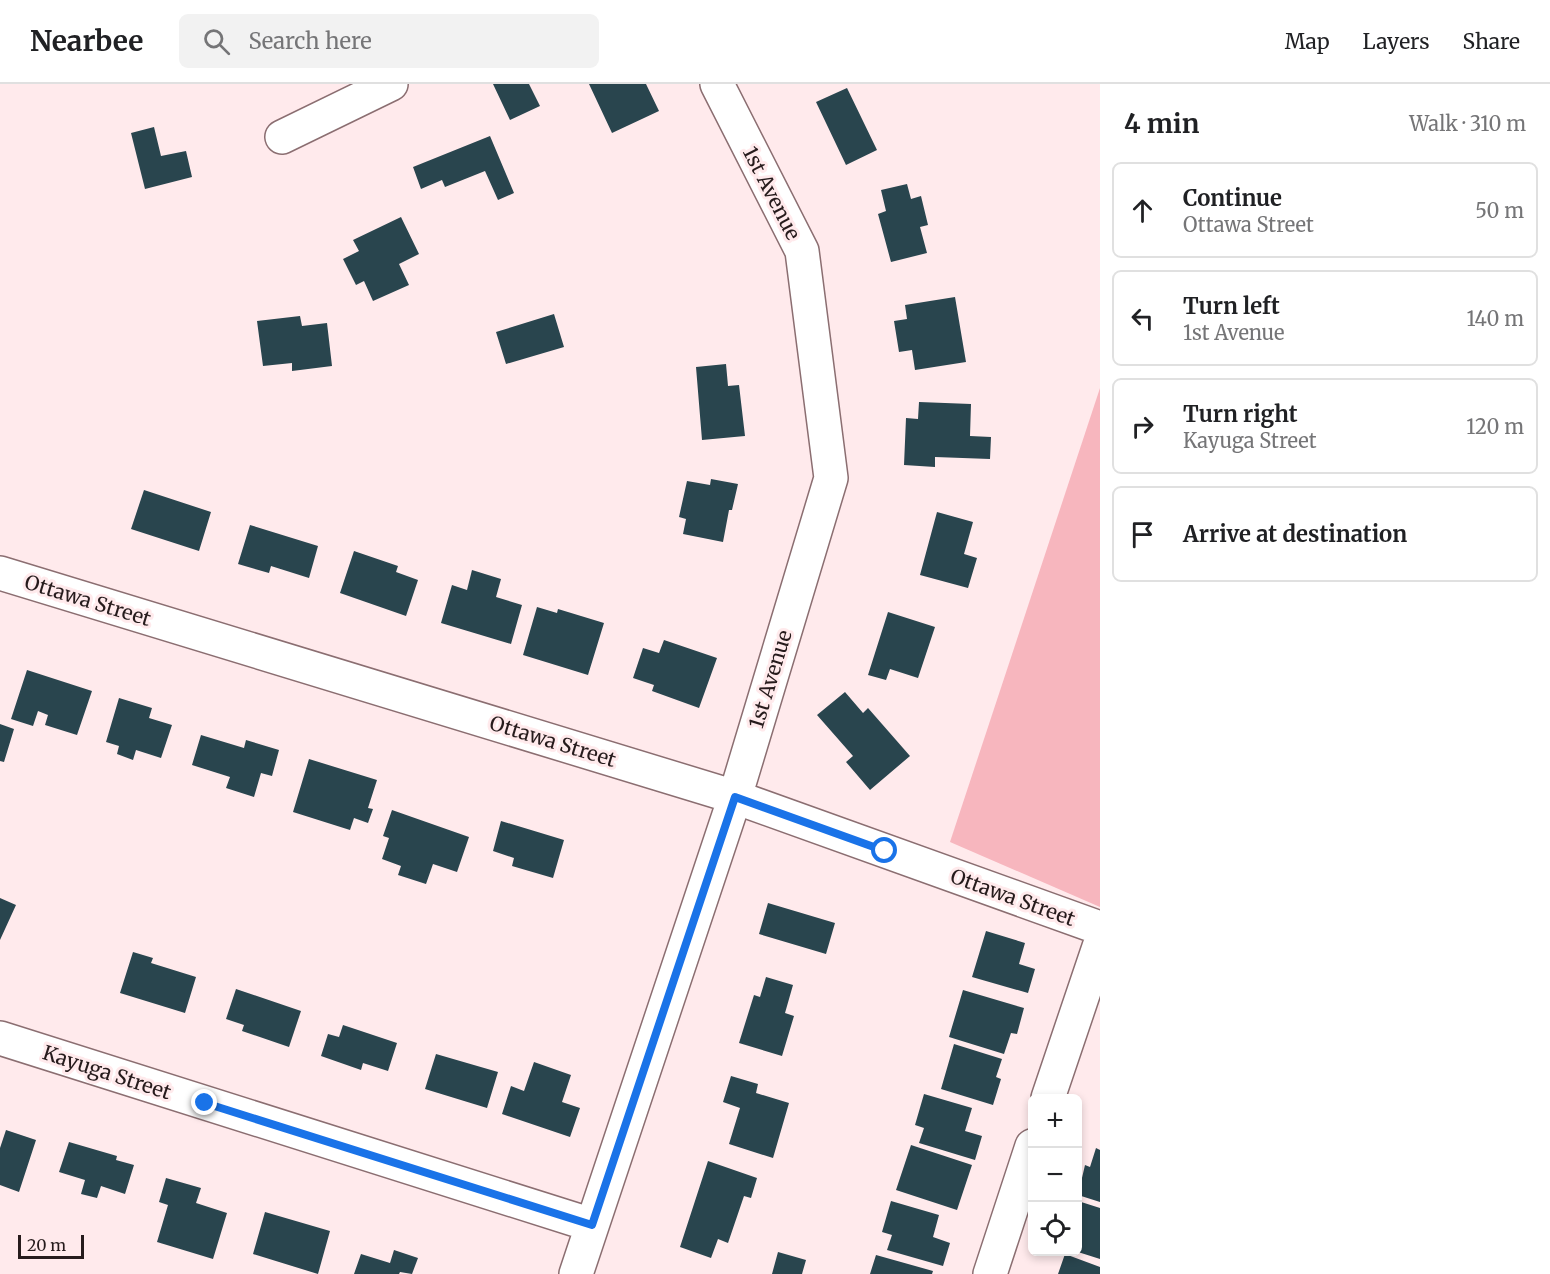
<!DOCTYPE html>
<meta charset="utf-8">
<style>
:root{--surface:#fff;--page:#f2f2f2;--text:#202124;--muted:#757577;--line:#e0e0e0}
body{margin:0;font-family:Merriweather,serif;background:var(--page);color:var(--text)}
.controls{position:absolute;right:18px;bottom:18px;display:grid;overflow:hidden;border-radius:9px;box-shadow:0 3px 9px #0003}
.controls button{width:54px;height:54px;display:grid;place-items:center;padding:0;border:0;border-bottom:2px solid var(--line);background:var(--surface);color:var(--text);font:30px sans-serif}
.scale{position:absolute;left:18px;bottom:15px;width:66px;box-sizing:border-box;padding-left:6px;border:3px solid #261b1c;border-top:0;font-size:16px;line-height:21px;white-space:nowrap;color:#261b1c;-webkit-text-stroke:4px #ffeaec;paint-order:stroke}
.stop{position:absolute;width:18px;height:18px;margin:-14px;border:4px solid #1a73e8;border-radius:50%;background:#fff}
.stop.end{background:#1a73e8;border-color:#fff;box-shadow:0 2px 6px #0008}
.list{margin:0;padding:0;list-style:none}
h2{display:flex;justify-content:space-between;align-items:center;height:78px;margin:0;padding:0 24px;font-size:26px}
h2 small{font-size:20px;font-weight:400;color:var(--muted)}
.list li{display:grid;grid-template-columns:39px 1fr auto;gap:18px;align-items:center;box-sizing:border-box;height:96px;margin:0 12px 12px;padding:0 12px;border:2px solid var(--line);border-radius:9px}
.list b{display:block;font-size:22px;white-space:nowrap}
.list p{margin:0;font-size:20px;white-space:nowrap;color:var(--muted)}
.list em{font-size:20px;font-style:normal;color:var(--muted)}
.icon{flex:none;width:33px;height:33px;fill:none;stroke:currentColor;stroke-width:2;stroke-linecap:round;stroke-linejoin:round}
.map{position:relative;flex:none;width:1100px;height:1190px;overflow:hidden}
header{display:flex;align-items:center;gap:36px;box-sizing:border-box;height:84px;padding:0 30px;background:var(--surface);border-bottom:2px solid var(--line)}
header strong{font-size:28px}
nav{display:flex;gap:33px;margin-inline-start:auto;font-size:21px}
.search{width:420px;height:54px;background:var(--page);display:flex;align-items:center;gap:15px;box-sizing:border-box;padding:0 21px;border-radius:9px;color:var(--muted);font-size:22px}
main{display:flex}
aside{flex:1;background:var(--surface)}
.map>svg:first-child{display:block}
.green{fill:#f7b6be}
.building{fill:#29454e}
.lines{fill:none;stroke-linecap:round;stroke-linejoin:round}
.minor-casing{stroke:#8b6e71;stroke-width:36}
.minor{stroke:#fff;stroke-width:33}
.route{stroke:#1a73e8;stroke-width:8}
.labels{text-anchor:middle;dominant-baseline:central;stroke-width:6;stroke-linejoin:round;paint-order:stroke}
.street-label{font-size:20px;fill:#261b1c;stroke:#ffeaec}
</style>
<header>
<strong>Nearbee</strong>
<div class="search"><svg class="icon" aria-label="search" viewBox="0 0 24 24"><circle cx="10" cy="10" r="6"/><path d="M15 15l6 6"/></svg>Search here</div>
<nav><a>Map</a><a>Layers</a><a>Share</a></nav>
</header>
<main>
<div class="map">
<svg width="1100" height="1190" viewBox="0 0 1100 1190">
<rect width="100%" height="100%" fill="#ffeaec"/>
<path class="green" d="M1100,304V823L950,758Z"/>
<path class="building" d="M493,0H529L540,22L510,36Z
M589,0H646L659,27L612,49Z
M847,4L877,66L846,81L816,18Z
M154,43L161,72L186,67L192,93L145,105L131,49Z
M490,52L514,109L498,116L485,87L445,103L442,96L421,105L413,83Z
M907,100L911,115L921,112L928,141L920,143L927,169L891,178L878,130L886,127L881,106Z
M401,133L419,170L399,180L409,201L373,217L364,197L356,201L343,175L359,167L353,156Z
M955,213L966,278L915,286L912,266L899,268L894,237L907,235L905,221Z
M554,230L564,263L506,280L496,248Z
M300,232L302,242L327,239L332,282L292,287V279L263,282L257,237Z
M726,280L728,302L739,301L745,352L702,356L696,283Z
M919,318L971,320L970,352L991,353L990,375L935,373V383L904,381L906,334L918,335Z
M711,395L738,400L732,426H729L723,458L683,450L686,435L679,433L687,397L710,401Z
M144,406L211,428L199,467L131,445Z
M937,428L973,438L964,470L977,474L968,504L920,491Z
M250,441L318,462L309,494L271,482L269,489L238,480Z
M354,467L398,482L396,488L418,496L406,532L340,509Z
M472,486L501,495L496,513L522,521L511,560L441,539L452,501L467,506Z
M537,523L557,529L558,525L604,539L588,591L523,571Z
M888,528L935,543L918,594L890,585L886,596L868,591Z
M664,556L717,574L699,624L652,607L654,601L633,594L643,564L659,569Z
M27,586L92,607L77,651L45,641L48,631L38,627L33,642L11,635Z
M845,608L863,629L868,624L910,672L870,706L846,678L853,672L817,631Z
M119,614L152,624L149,634L172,641L161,674L136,666L133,676L117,670L119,662L106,658Z
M0,640L14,645L4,678L0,677Z
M201,651L244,664L246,656L279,666L272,692L261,689L254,713L226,704L230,693L192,681Z
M309,675L377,696L368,724L373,725L368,739L354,734L350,746L293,728Z
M392,726L469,753L457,788L433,780L426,800L398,791L401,782L382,775L389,754L383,752Z
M501,737L564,756L553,794L512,782L514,774L493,767Z
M0,814L16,821L0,856Z
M768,819L835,839L826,870L759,850Z
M986,847L1025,859L1019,880L1035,885L1028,909L972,893Z
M133,868L153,874L151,879L196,893L185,929L120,909Z
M766,893L793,901L785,929L794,932L782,972L739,959L754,911L760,913Z
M236,905L301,927L289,963L242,947L244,941L226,935Z
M963,906L1024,924L1017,950L1011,949L1004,970L949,953Z
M343,941L397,959L388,987L363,979L361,986L321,972L328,950L339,953Z
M954,960L1002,975L996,993L1001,995L993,1021L941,1005Z
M436,970L498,988L487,1024L425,1005Z
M534,978L571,991L562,1018L580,1024L570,1053L502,1030L511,1002L524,1007Z
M731,992L758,1000L756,1009L789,1019L773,1074L729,1060L740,1024L723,1018Z
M924,1010L972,1024L965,1047L982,1052L975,1076L919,1059L924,1044L915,1041Z
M6,1046L36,1056L19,1108L0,1101V1064Z
M69,1058L117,1072L116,1076L134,1081L125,1110L101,1102L97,1114L81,1110L85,1096L59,1088Z
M911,1061L972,1081L957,1126L896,1106Z
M1096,1064L1100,1066V1118L1078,1111L1085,1081L1090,1083Z
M708,1077L757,1094L751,1114L744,1112L728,1159L718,1155L711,1174L680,1163Z
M166,1094L201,1104L196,1119L227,1129L213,1175L157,1158L168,1121L159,1118Z
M891,1117L939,1131L933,1153L950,1159L943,1182L887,1166L892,1151L882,1148Z
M1078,1117L1100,1124V1175L1078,1168V1158L1082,1144L1078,1142Z
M265,1128L330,1147L318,1190L253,1170Z
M394,1166L418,1174L412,1190L400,1188L399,1190H354L361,1170L390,1179Z
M778,1168L806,1176L802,1190H772Z
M1065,1170L1100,1183V1190H1058Z
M876,1171L933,1187L932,1190H870Z"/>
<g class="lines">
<defs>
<path id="minor" d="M282,53L391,0
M0,489L735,713L1100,844
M0,954L592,1141
M1048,1014L1100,860
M576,1190L735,713L831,394L802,167L717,0
M990,1190L1032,1062"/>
</defs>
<use href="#minor" class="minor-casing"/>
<use href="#minor" class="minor"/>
</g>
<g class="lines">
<path class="route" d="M205,1019L592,1141L735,713L885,767"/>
</g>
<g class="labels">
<g class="street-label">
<text transform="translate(772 109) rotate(63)">1st Avenue</text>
<text transform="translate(88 516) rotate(17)">Ottawa Street</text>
<text transform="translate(770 595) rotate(-73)">1st Avenue</text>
<text transform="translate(553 657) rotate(17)">Ottawa Street</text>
<text transform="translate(1013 813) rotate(20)">Ottawa Street</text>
<text transform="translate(107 988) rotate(18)">Kayuga Street</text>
</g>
</g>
</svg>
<div class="controls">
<button>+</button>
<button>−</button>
<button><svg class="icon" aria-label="locate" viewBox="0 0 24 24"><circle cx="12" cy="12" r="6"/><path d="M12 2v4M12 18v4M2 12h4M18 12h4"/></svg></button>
</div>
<div class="scale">20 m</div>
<div class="stop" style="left:885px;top:767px"></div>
<div class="stop end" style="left:205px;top:1019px"></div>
</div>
<aside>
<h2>4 min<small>Walk · 310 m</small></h2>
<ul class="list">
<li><svg class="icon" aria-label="ahead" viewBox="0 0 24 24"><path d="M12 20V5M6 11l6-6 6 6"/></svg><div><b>Continue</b><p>Ottawa Street</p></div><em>50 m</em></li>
<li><svg class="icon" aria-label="left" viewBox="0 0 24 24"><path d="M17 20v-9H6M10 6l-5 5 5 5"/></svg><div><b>Turn left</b><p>1st Avenue</p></div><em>140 m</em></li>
<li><svg class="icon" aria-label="right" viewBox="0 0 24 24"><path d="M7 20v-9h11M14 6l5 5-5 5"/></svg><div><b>Turn right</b><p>Kayuga Street</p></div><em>120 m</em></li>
<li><svg class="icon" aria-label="arrive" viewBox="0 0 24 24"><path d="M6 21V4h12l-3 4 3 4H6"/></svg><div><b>Arrive at destination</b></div></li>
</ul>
</aside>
</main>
